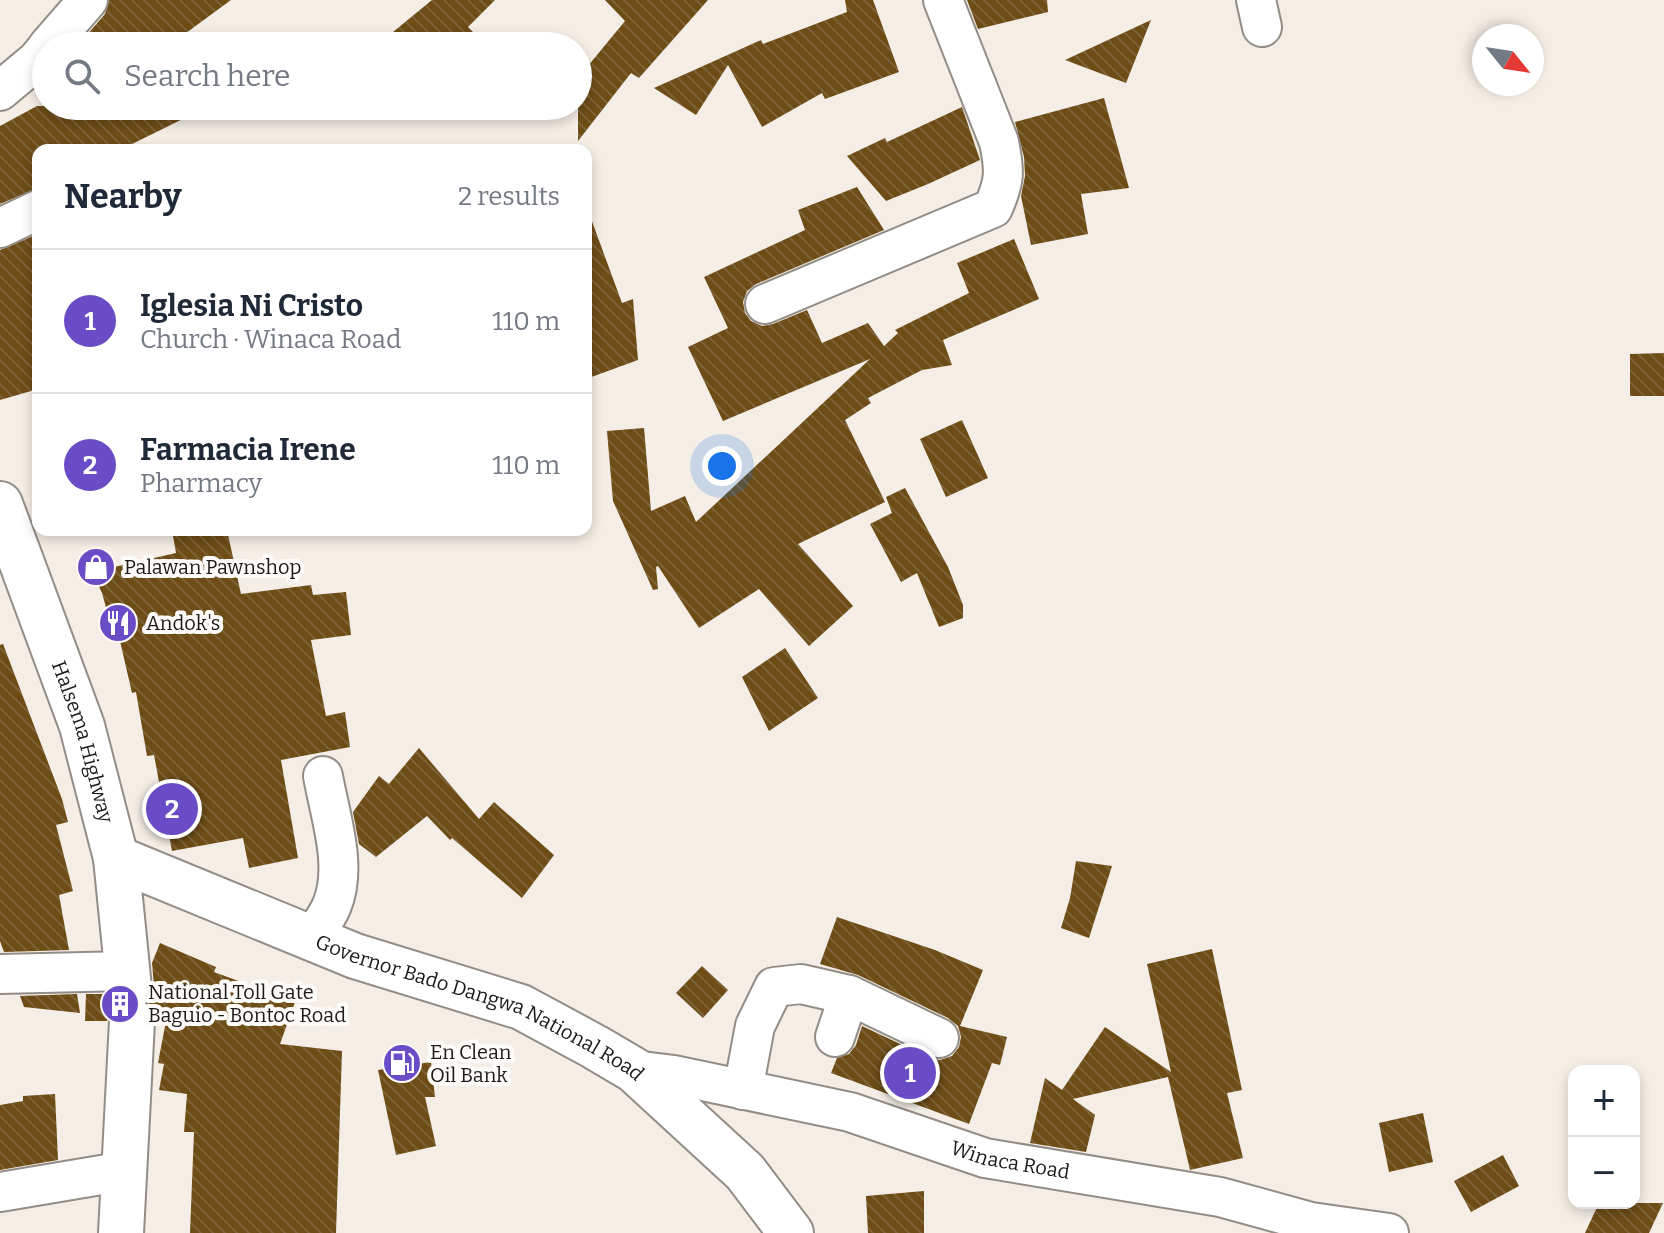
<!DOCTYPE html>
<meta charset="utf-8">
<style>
:root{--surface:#fff;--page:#f6f6f7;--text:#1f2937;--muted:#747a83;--line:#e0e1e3;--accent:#6a4dc6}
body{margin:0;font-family:Bitter,serif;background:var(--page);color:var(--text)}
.controls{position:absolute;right:24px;bottom:24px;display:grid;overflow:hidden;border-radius:16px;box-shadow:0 4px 12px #0003}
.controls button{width:72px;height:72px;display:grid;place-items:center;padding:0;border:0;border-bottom:2px solid var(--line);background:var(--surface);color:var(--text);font:40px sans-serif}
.compass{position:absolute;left:1472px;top:24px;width:72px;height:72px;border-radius:50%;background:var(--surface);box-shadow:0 4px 12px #0003;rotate:120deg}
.you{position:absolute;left:722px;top:466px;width:28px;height:28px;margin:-20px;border:6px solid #fff;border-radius:50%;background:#1a73e8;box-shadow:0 0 0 12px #1a73e833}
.badge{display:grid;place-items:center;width:52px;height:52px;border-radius:50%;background:var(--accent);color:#fff;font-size:26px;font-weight:700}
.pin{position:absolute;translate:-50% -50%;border:4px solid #fff;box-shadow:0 2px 8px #0006}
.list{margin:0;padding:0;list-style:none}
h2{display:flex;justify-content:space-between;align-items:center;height:104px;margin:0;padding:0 32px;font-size:34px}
h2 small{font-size:26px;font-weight:400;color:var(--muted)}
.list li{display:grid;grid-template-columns:52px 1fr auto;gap:24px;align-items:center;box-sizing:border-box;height:144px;padding:0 32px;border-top:2px solid var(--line)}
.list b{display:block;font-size:30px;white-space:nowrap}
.list p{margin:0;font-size:26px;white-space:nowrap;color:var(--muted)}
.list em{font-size:26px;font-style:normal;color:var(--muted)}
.icon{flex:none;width:44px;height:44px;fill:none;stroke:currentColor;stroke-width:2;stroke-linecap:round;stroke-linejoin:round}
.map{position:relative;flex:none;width:1664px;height:1233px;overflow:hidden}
.search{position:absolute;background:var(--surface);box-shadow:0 4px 12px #0003;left:32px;top:32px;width:560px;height:88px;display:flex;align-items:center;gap:20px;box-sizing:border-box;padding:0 28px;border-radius:44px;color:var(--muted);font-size:30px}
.panel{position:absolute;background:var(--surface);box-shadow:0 4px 12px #0003;left:32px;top:144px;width:560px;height:392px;border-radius:16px}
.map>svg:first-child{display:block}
.building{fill:url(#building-back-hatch)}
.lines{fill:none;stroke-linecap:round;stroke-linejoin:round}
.minor-casing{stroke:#928d86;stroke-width:42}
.major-casing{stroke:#928d86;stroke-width:48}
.highway-casing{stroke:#928d86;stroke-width:48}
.minor{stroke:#fff;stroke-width:38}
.major{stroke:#fff;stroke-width:44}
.highway{stroke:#fff;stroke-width:44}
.labels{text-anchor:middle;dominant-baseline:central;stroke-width:8;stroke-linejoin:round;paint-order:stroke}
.poi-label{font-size:20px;fill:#1c1a17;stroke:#fefcf9;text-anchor:start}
.street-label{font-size:20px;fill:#1c1a17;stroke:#fefcf9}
</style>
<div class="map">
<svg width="1664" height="1233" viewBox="0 0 1664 1233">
<defs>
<pattern id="building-back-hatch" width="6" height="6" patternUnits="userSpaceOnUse" patternTransform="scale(2)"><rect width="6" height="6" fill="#6d4c16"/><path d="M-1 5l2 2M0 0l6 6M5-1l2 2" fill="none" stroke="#7d6237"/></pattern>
</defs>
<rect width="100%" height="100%" fill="#f4eee6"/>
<path class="building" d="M109,0H231L186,33L193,46H83L80,43L105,14Z
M432,0H495L468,27L487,46H376Z
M605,0H708L639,78L631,73L578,141V78L625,21Z
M845,0H873L899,72L825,99L822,93L762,127L728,65L696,115L654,88L761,40L763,44L847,12Z
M967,0H1047L1048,12L978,29Z
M1151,20L1126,83L1065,60Z
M1104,98L1129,188L1081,194L1088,234L1031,245L1021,196L1025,176L1024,157L1015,122Z
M37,106H209L120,150H38V188L0,204V126Z
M962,107L980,160L928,184L886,201L847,156L885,138L887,142Z
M857,187L884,230L756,284L747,291L743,302L745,313L751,321L762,326L773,324L807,310L822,343L868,323L884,346L898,333L895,330L969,293L957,263L1014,239L1039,299L943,340L952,365L922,370L868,398L871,403L845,420L885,502L798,544L853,606L809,646L759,589L699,628L658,566L656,567L658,589L653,590L613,501L607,431L644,428L651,511L685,496L696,522L870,359L723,421L688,347L728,328L704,277L805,230L798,210Z
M590,216L622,303L633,299L638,360L586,379V217Z
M38,234V389L0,400V250Z
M1664,353V396H1630V354Z
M962,420L988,478L946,497L920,439Z
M905,488L948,567L963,605V618L939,627L917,573L901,582L870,524L892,513L886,497Z
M172,530H227L241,594L311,585L313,595L346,592L351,635L311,640L326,716L345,712L350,747L281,760L298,858L249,868L243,838L172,851L154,755L147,756L136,692L132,693L120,641L116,643L102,593L92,572L176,553Z
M3,644L62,799L68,822L56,825L73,891L59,895L69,950L4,952L0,941V645Z
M785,648L818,698L769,731L742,677Z
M419,748L479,819L494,802L554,855L522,898L452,838L450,840L427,816L376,857L359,844L353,812L379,776L389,784Z
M1076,861L1112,866L1089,938L1061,928L1070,898Z
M837,917L935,950L983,970L960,1026L1007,1037L1000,1065L992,1063L969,1124L831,1073L837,1058L849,1054L856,1045L862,1026L930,1058L940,1060L952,1056L959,1047L961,1037L958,1026L948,1018L858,975L820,964Z
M160,943L216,967L214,972L295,1002L280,1044L342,1051L336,1233H190L194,1132H184L187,1094L159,1090L164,1064L158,1063L166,1021H157L155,1010L148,1003L154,986L152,963Z
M1212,949L1242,1090L1227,1093L1243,1158L1190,1170L1168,1077L1073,1099L1095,1115L1086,1152L1030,1143L1045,1078L1062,1090L1105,1027L1171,1072L1147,964Z
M702,966L728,990L703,1018L676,993Z
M77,994L80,1013L24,1007L20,996Z
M86,994H105L113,1006L107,1021H85Z
M431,1062L435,1097H425L436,1146L396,1155L378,1070Z
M55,1094L58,1160L0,1170V1105L23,1101V1096Z
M1423,1113L1433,1162L1389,1172L1379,1123Z
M1503,1155L1519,1186L1471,1212L1454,1181Z
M924,1191V1233H868L866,1196Z
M1599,1203H1663L1649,1233H1585Z"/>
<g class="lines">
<defs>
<g id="minor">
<path d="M1256,0L1262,27"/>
<path d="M48,46L88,0"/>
<path d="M0,91L37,60L46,49"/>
<path d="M0,228L38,210"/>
<path d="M765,304L993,208C1005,181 1005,171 999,142L943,0"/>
<path d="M312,937C319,927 328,916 332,905C348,866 330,816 323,776"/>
<path d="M0,974L127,971"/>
<path d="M835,1037L849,995"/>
<path id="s1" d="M634,1070L674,1075L850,1112L985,1158L1220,1197L1311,1222L1389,1233"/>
<path d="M743,1090L755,1026L774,987L801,984L849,995L939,1038"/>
<path d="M0,1192L125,1171"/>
</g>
<g id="major">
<path id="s2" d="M116,858L355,956L521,1007L595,1047L634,1070L745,1172L791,1233"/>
</g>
<g id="highway">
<path id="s3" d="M0,504L82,726L116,858L129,988"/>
<path d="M121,1233L132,1021"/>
</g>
</defs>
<use href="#minor" class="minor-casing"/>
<use href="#major" class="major-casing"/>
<use href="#highway" class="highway-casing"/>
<use href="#minor" class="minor"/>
<use href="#major" class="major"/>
<use href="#highway" class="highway"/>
</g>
<defs>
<symbol id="shop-disc" viewBox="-11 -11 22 22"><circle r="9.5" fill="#6a4dc6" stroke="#fefcf9"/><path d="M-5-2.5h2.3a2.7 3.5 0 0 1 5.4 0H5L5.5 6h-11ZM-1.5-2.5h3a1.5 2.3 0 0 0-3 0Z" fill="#fff"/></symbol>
<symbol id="restaurant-disc" viewBox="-11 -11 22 22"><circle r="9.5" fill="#6a4dc6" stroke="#fefcf9"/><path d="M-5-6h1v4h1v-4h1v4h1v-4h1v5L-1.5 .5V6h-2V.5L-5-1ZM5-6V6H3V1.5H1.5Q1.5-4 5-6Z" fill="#fff"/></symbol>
<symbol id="building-disc" viewBox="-11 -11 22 22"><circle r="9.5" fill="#6a4dc6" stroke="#fefcf9"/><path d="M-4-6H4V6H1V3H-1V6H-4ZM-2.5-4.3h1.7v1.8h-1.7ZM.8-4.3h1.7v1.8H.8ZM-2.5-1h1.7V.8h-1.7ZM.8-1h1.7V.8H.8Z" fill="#fff"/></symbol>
<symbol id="fuel-disc" viewBox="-11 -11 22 22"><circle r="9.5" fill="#6a4dc6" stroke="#fefcf9"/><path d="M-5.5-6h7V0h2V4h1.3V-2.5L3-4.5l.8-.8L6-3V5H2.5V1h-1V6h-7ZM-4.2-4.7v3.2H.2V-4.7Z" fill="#fff"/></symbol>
</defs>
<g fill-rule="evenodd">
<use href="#shop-disc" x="74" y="545" width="44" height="44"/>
<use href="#restaurant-disc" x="96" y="601" width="44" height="44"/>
<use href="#building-disc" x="98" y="982" width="44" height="44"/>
<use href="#fuel-disc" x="380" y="1041" width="44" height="44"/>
</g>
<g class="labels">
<g class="poi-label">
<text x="124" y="567">Palawan Pawnshop</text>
<text x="146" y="623">Andok's</text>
<text x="148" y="992">National Toll Gate<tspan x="148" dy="23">Baguio - Bontoc Road</tspan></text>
<text x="430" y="1052">En Clean<tspan x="430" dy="23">Oil Bank</tspan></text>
</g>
<g class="street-label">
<text stroke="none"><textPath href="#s3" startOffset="252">Halsema Highway</textPath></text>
<text stroke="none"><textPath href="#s2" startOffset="394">Governor Bado Dangwa National Road</textPath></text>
<text stroke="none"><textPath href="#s1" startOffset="388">Winaca Road</textPath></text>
</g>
</g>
</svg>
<div class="controls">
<button>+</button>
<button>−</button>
</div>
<svg class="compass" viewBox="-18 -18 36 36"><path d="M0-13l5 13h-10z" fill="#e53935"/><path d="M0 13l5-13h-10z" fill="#747a83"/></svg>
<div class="you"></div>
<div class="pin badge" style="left:910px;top:1073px">1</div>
<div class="pin badge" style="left:172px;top:809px">2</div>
<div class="search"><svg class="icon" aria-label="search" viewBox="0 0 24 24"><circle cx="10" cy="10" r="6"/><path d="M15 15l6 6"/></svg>Search here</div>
<section class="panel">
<h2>Nearby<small>2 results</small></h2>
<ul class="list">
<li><span class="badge">1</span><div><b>Iglesia Ni Cristo</b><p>Church · Winaca Road</p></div><em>110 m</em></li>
<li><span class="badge">2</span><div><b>Farmacia Irene</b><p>Pharmacy</p></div><em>110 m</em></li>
</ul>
</section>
</div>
